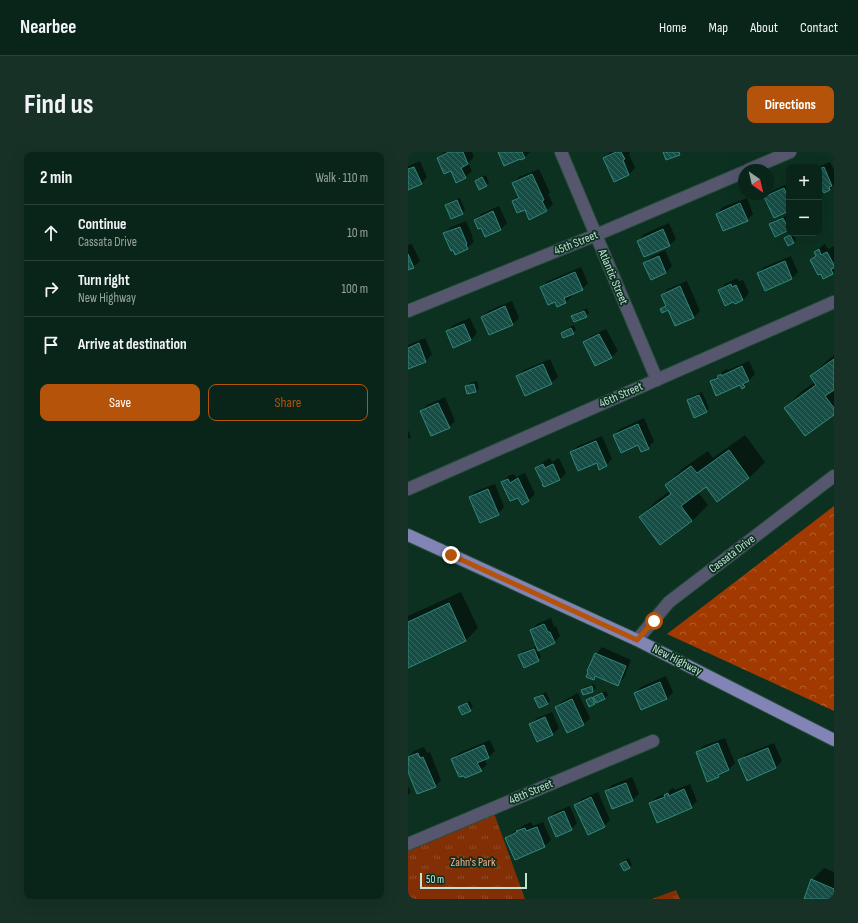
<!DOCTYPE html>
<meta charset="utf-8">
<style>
:root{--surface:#092519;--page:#173126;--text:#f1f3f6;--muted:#99a5a2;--line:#294238;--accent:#b45309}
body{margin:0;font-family:"Sofia Sans Condensed",sans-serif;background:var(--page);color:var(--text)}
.controls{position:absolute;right:12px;top:12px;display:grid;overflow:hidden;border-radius:8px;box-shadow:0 4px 16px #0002}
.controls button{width:36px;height:36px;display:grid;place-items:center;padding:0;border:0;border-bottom:1px solid var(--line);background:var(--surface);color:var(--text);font:20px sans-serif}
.compass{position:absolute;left:330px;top:12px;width:36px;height:36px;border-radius:50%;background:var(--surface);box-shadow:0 4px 16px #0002;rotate:146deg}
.scale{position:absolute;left:12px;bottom:10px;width:107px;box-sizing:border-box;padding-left:4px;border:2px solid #c2e3d1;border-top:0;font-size:11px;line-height:14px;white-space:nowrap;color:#c2e3d1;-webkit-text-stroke:3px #0c3121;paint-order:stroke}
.stop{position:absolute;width:12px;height:12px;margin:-9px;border:3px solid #b45309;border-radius:50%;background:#fff}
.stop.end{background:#b45309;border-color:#fff;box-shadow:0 1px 4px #0008}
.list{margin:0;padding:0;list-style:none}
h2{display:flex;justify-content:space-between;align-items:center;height:52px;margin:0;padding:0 16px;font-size:17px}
h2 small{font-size:13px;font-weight:400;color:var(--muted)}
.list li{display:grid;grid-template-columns:26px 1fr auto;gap:12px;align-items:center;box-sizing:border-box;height:56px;padding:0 16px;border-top:1px solid var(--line)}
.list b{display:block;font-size:15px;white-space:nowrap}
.list p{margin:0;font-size:13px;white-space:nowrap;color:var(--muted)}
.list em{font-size:13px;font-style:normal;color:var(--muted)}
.actions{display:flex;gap:8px;padding:12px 16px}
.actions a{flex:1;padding:9px 0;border:1px solid var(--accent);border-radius:8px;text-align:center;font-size:14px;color:var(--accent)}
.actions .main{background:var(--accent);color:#fff}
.icon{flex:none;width:22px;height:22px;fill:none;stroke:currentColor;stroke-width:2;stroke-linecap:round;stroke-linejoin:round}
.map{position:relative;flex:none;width:426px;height:747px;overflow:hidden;border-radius:8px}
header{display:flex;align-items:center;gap:24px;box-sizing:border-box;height:56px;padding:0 20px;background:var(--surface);border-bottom:1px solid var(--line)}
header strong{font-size:19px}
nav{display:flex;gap:22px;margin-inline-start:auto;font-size:14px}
.intro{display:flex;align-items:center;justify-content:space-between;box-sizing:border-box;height:96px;padding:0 24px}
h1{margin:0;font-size:28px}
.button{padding:10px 18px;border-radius:8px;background:var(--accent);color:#fff;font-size:14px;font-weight:700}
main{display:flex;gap:24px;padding:0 24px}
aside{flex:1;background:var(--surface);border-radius:8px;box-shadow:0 4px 16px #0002}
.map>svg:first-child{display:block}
.grass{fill:url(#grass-tufts)}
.forest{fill:url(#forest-crowns)}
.garden{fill:#822f05}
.shadow{fill:#0007}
.building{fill:url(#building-back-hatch);stroke:#31887c}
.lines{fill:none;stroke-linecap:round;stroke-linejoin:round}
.minor-casing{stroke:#294d3d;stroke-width:14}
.major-casing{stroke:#294d3d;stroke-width:14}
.minor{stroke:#56576f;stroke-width:12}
.major{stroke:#8184b4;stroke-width:12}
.route{stroke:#b45309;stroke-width:5}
.labels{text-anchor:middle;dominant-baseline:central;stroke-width:3.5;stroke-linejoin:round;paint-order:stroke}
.street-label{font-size:12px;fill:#c2e3d1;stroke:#0c3121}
.park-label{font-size:12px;fill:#fdaa8a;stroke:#0c3121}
</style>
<header>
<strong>Nearbee</strong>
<nav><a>Home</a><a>Map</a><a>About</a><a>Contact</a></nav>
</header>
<div class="intro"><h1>Find us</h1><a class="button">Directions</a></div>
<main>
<aside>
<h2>2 min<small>Walk · 110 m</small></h2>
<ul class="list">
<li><svg class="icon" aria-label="ahead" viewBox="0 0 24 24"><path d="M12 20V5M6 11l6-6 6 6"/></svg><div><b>Continue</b><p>Cassata Drive</p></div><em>10 m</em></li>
<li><svg class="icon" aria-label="right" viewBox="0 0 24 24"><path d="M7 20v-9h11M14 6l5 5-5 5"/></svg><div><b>Turn right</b><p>New Highway</p></div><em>100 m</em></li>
<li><svg class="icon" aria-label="arrive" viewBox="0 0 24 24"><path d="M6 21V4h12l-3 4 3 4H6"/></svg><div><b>Arrive at destination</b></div></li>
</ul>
<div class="actions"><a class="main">Save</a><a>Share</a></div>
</aside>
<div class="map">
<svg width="426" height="747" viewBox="0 0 426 747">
<defs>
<pattern id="grass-tufts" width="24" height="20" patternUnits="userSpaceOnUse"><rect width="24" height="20" fill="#822f05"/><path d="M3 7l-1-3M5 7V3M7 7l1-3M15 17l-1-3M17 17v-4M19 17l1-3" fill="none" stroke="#924d28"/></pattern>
<pattern id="forest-crowns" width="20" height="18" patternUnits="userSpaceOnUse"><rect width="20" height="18" fill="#a13900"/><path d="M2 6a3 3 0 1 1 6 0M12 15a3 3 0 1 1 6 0" fill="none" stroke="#b05f30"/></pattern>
<pattern id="building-back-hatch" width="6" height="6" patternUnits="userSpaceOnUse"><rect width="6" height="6" fill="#164e46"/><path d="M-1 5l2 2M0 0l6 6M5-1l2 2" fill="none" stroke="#366760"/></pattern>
</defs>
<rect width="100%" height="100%" fill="#0c3121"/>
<path class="grass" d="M86,661L117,747H0V697Z
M268,738L272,747H244Z"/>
<path class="forest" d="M426,354V559L259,482Z"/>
<path class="garden" d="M35,729L42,747H17L13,738Z"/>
<path class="shadow" d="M36,0H64L66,5L60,11L64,19L57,25L43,17L30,6Z
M91,0H122L117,5Z
M202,0H222L221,2L227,16L221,22L197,6Z
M12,9L19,25L13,32L0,37V14Z
M422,10L426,18V33L422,37H415L411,38V15H409Z
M131,17L142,41L140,42L145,52L138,59L117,57L105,49L111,43L105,32L111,25Z
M78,23L81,31L78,33L68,29L71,26Z
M381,31V58L357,45L364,39Z
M52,46L57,58L54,61L38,53L41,50Z
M339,46L345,62L339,68L309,62L315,55Z
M91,54L99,71L93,77L67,68L73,62Z
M378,64L381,70L380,78L362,72L365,69Z
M58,69L65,85L64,86L66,90L59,96L36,81L43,75Z
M261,71L268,87L262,93L236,103L230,89L236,82Z
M385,81L388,88L385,91L377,87L380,84Z
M4,92L12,109L5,115L0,117V93Z
M417,92L420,97L426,94V120L424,121L403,108L408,102L407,100L414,94Z
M257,98L264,114L258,120L237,111L243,105Z
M383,104L390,120L384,126L350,121L356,115Z
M173,115L180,131L174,137L163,142L164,144L158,150L150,153L148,148L133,135L140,129Z
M329,126L331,129L335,128L341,141L335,148L311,138L317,132Z
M279,129L292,159L286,165L260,157H253L258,152L254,143L260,137Z
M104,149L111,166L105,172L82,182L74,165L80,159Z
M179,156L181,161L178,164H165L168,161Z
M62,166L69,181L63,188L39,180L45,173Z
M166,173L168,178L165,181H154L162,175Z
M198,177L210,199L203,205L176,190L183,184Z
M17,186L24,202L18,209L0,216V193Z
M426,203V261L377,256L393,240L407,230L403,224L419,209Z
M142,207L150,225L143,231L110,224L116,218Z
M341,209L347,222L336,234L332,232L303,230L309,223L313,221L317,218L319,217L320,218Z
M69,229L71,236L68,239L60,241L59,234L62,231Z
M294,240L301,256L298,259L280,248L283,245Z
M37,245L47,269L41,275L13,259L19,253Z
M236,266L246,289L240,296L206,283L212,277Z
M0,278L3,285L0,287Z
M337,283L357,310L341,326L299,333L290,340L300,353L284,369L232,365L248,349L262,339L258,333L274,317L300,299L305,306Z
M194,284L204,307L198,313L163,300L170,294Z
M142,306L144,310L151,306L158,321L152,327L136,334L128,316L135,310Z
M117,321L127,342L121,348L111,344L94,331L100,324L106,322L108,325Z
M87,332L96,355L90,362L62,345L68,339Z
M53,440L70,476L58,488L0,515V464Z
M143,466L146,475L148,474L152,484L146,491L130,498L133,505L130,508L112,503L114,500L129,494L123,478L129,472Z
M194,495L223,508L216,526L210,532L189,523L186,527L188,502Z
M258,524L265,540L259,547L227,541L233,535Z
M186,532L188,536L185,539L174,538L177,535Z
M198,539L200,543L197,546L189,550V549L181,553L179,548L182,546L187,543L188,544L190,542Z
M138,540L142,549L139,552L128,547L131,544Z
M170,541L182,566L176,572L148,555L155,549Z
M62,549L65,555L62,558L52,556L54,553Z
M144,560L151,576L145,582L122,572L129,566Z
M317,586L327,611L321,617L315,620L310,624L289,601L295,594Z
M82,588L87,599L81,605L76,607L79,612L73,618L44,607L51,601Z
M366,591L374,609L367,616L332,609L338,602Z
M16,595L19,601L22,600L33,628L27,634L0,618V612L2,610L0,605L6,599Z
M224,625L231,642L224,648L198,639L204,633Z
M282,632L289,649L283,655L243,651L249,645L259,641L263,637L266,636L267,638Z
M0,634L3,640L0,643Z
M190,640L202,668L196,674L167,653L174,647Z
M162,654L169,671L163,677L141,666L147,660Z
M123,670L125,674L135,670L143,688L136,695L98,686L105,680L112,676L116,673Z
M221,706L224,713L221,715L213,712L216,709Z
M416,716L426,720V747H397L404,728Z"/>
<path class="building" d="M41,0H55L60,12L53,16L58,26L48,31L43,19L36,22L29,6Z
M90,0H114L117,6L113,8L112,7L96,14Z
M208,0H213L217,7L215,8L221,23L206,30L195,6Z
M255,0H271L272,3L258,8Z
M6,15L14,32L0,38V17Z
M416,15L424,34L421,35L422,38L416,41L414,38L411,39V17Z
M124,22L136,48L134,49L139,59L121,68L117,58L109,61L104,49L111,46L104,31Z
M74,25L79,34L71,38L67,29Z
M376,36L381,48V59L366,66L356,45Z
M49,48L55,62L43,67L37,53Z
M332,51L340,69L315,79L308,62Z
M85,59L93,78L77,85L73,76L70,77L66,68Z
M375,66L381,78L367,85L361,72Z
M52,75L59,92L58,93L60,97L47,103L45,98L43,99L35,81Z
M255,77L262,94L236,105L229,89Z
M382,83L386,91L380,94L376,86Z
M411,97L413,103L419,100L426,113V116L423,117L425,122L415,127L413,122L410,123L402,108L408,104L406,100Z
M0,102L6,116L0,118Z
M251,104L258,121L243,128L235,111Z
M377,109L384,127L357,139L349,121Z
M167,120L175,138L156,146L158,151L149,155L147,150L140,153L132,135Z
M323,132L324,135L328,133L335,148L327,152L325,150L317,154L310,138Z
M272,134L286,166L267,174L260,158L254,161L252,157L258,154L253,143Z
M97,154L105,173L81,183L73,165Z
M176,159L179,165L166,170L163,164Z
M56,172L63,188L45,196L38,179Z
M163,176L166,182L155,186L153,181Z
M191,182L204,206L187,214L175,190Z
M11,191L18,210L0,217V196Z
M426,207V238L417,244L426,256V263L397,284L376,256L408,233L402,224Z
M135,212L144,232L117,244L108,224Z
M334,214L341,229L335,232L337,235L334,237L332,233L308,244L302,229L310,226L309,224L313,222V224Z
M66,232L68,240L59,242L57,234Z
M291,243L299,260L286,266L279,248Z
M30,251L42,276L23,284L12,259Z
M230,272L241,297L233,300L230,293L213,301L205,283Z
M188,289L199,314L191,318L189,311L170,319L162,300Z
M321,298L341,326L309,350L298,335L273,354L284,369L252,393L231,365L263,342L257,333L283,314L289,321Z
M135,312L137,316L145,312L152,328L136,335L134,333L135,332L127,316Z
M110,326L121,349L114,353L110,346L102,349L93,330L100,327L102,331Z
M80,337L91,363L72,371L61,345Z
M41,451L58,489L0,516V470Z
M136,472L140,480H142L147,491L130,499L122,478Z
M126,497L131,509L116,516L110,503Z
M187,501L218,514L210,534L187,524L186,528L178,525L180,520L179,519Z
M252,530L259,547L233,558L226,541Z
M184,534L185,540L175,543L173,538Z
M194,541L197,547L188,551L185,545Z
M135,543L140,552L131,556L126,546Z
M184,545L187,552L181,555L178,548Z
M164,547L176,573L159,581L147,555Z
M59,551L63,559L54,563L50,555Z
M137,565L145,583L129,590L121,572Z
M310,591L321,618L310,623L311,625L299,630L288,600Z
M76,593L81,606L69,611L74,619L57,626L56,624L51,625L43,607Z
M360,596L368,616L339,629L330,608Z
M10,601L12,606L15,605L28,635L9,642L0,620V612L1,611L0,605Z
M218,631L225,649L204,657L197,639Z
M276,637L284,656L249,671L241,651L257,645L256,643L260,641L261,644Z
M183,645L197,675L180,683L166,653Z
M156,659L164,678L148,685L140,666Z
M129,675L137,695L107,708L97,686L109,680L108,679L117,676L118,679Z
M218,709L222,716L216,719L212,712Z
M403,727L426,737V747H396Z"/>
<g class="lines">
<defs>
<path id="minor" d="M153,0L249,228
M340,18L382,0
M0,159L188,83L336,20
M0,337L426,150
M229,488L261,450L426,324
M0,692L245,589"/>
<path id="major" d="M0,383L229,488L426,588"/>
</defs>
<use href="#minor" class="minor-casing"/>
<use href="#major" class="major-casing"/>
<use href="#minor" class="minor"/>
<use href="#major" class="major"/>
</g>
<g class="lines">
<path class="route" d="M43,403L229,488L246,469"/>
</g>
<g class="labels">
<g class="street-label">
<text transform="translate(168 91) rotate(-22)">45th Street</text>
<text transform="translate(205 125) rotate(67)">Atlantic Street</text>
<text transform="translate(213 243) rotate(-24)">46th Street</text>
<text transform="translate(324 402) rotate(-37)">Cassata Drive</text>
<text transform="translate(269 508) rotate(27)">New Highway</text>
<text transform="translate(123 640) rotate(-23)">48th Street</text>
</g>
<g class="park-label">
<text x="65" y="710">Zahn's Park</text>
</g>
</g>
</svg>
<div class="controls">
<button>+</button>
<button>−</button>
</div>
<svg class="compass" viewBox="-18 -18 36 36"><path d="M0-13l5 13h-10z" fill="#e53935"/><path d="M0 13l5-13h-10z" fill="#99a5a2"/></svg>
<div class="scale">50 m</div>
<div class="stop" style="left:246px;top:469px"></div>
<div class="stop end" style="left:43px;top:403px"></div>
</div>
</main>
